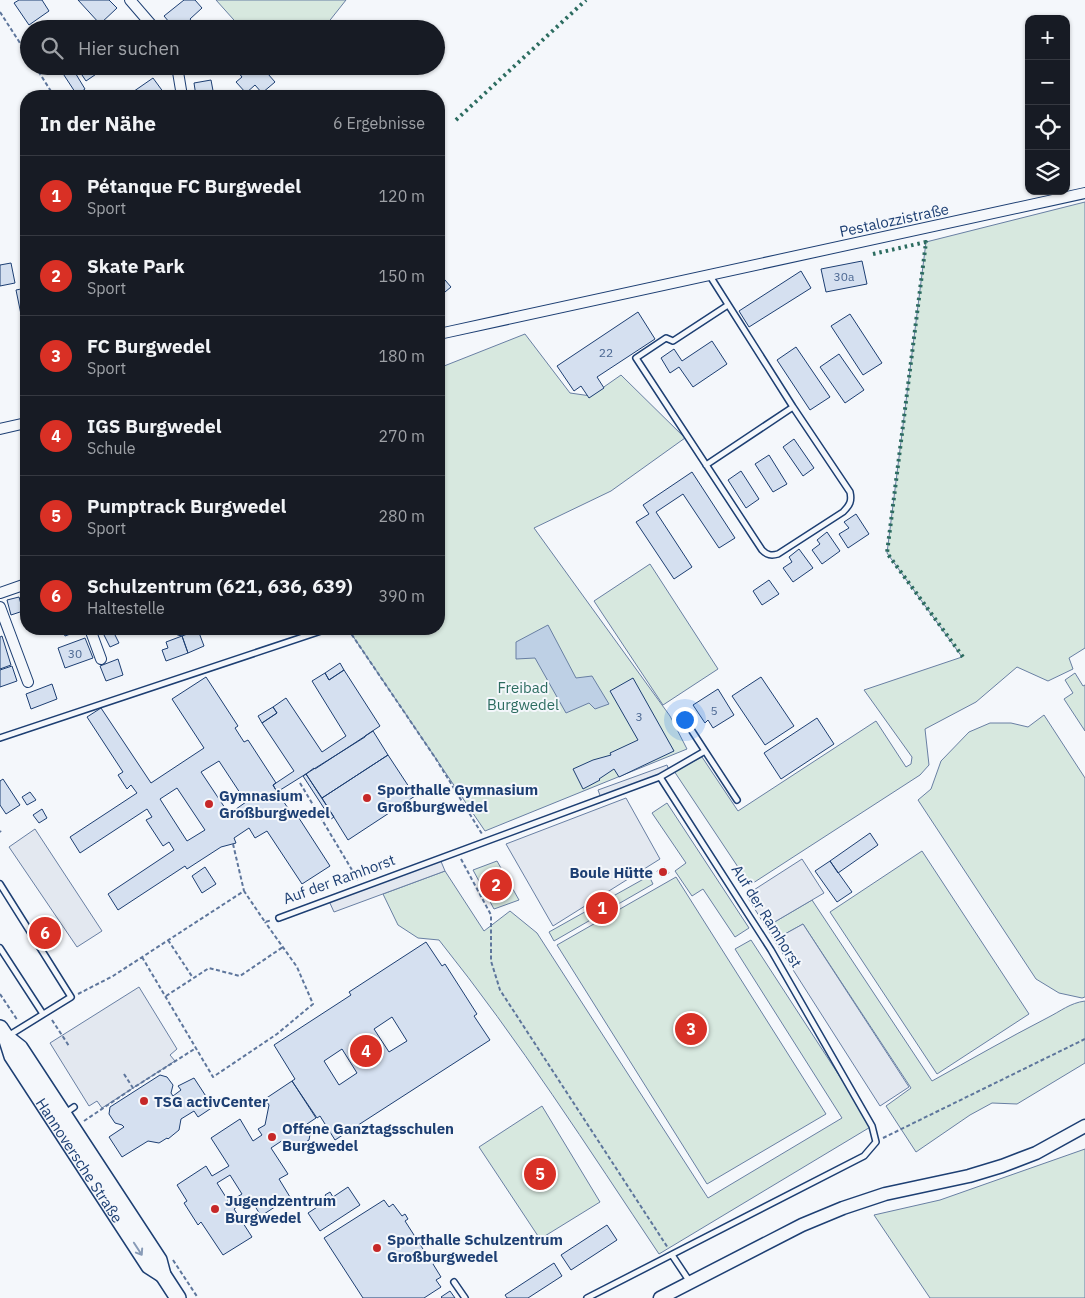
<!DOCTYPE html>
<html lang="de">
<meta charset="utf-8">
<style>
:root{--surface:#171b24;--page:#20242c;--text:#f1f3f6;--muted:#9ea1a6;--line:#363941;--accent:#d93025}
body{margin:0;font-family:"IBM Plex Sans",sans-serif;background:var(--page);color:var(--text)}
.controls{position:absolute;right:15px;top:15px;display:grid;overflow:hidden;border-radius:10px;box-shadow:0 1px 4px #0004}
.controls button{width:45px;height:45px;display:grid;place-items:center;padding:0;border:0;border-bottom:1px solid var(--line);background:var(--surface);color:var(--text);font:25px sans-serif}
.you{position:absolute;left:684px;top:719px;width:18px;height:18px;margin:-12px;border:4px solid #fff;border-radius:50%;background:#1a73e8;box-shadow:0 0 0 8px #1a73e833}
.badge{display:grid;place-items:center;width:32px;height:32px;border-radius:50%;background:var(--accent);color:#fff;font-size:16px;font-weight:700}
.pin{position:absolute;translate:-50% -50%;border:2px solid #fff;box-shadow:0 1px 5px #0006}
.list{margin:0;padding:0;list-style:none}
h2{display:flex;justify-content:space-between;align-items:center;height:65px;margin:0;padding:0 20px;font-size:21px}
h2 small{font-size:16px;font-weight:400;color:var(--muted)}
.list li{display:grid;grid-template-columns:32px 1fr auto;gap:15px;align-items:center;box-sizing:border-box;height:80px;padding:0 20px;border-top:1px solid var(--line)}
.list b{display:block;font-size:19px;white-space:nowrap}
.list p{margin:0;font-size:16px;white-space:nowrap;color:var(--muted)}
.list em{font-size:16px;font-style:normal;color:var(--muted)}
.icon{flex:none;width:28px;height:28px;fill:none;stroke:currentColor;stroke-width:2;stroke-linecap:round;stroke-linejoin:round}
.map{position:relative;flex:none;width:1085px;height:1298px;overflow:hidden}
.search{position:absolute;background:var(--surface);box-shadow:0 1px 4px #0004;left:20px;top:20px;width:425px;height:55px;display:flex;align-items:center;gap:12px;box-sizing:border-box;padding:0 18px;border-radius:28px;color:var(--muted);font-size:19px}
.panel{position:absolute;background:var(--surface);box-shadow:0 1px 4px #0004;left:20px;top:90px;width:425px;height:545px;border-radius:20px}
.map>svg:first-child{display:block}
.green{fill:#d7e8df;stroke:#687fa3}
.parking{fill:#e3e8f0;stroke:#687fa3}
.water{fill:#bed0e5;stroke:#687fa3}
.building{fill:#d5e0f0;stroke:#1d3f73;fill-rule:evenodd}
.lines{fill:none;stroke-linecap:round;stroke-linejoin:round}
.service-casing{stroke:#1d3f73;stroke-width:8}
.minor-casing{stroke:#1d3f73;stroke-width:12}
.tertiary-casing{stroke:#1d3f73;stroke-width:15}
.secondary-casing{stroke:#1d3f73;stroke-width:18}
.path{stroke:#5e769c;stroke-width:2;stroke-dasharray:4 2.5;stroke-linecap:butt}
.service{stroke:#f4f7fb;stroke-width:5}
.minor{stroke:#f4f7fb;stroke-width:10}
.tertiary{stroke:#f4f7fb;stroke-width:12}
.secondary{stroke:#f4f7fb;stroke-width:15}
.hedge{stroke:#2c6c60;stroke-width:4;stroke-dasharray:2.5 4;stroke-linecap:butt}
.oneway{stroke:#889bb7}
.poi-dot{fill:#c62828;stroke:#f4f7fb;stroke-width:2}
.labels{text-anchor:middle;dominant-baseline:central;stroke-width:4;stroke-linejoin:round;paint-order:stroke}
.number-label{font-size:12px;fill:#4b6792}
.street-label{font-size:15px;fill:#1d3f73;stroke:#f4f7fb}
.park-label{font-size:15px;fill:#2c6c60;stroke:#f4f7fb}
.poi-label{font-size:15px;font-weight:bold;fill:#1d3f73;stroke:#f4f7fb;text-anchor:start}
</style>
<div class="map">
<svg width="1085" height="1298" viewBox="0 0 1085 1298">
<rect width="100%" height="100%" fill="#f4f7fb"/>
<path class="green" d="M216,0H346L323,29H242Z
M1085,202V648L1069,658L1073,669L1048,681L1017,667L976,702L925,729L929,765L920,775L750,885L674,771L702,757L738,811L876,721L906,767L911,764L912,757L864,690L962,657L887,553L926,242Z
M525,334L570,393L591,396L621,375L685,438L611,491L534,528L670,716L687,749L485,831L348,629H439V368Z
M650,564L718,669L663,705L594,601Z
M1075,673L1083,686L1085,685V731L1064,699L1073,693L1065,680Z
M1044,715L1085,778V997L1082,998L1059,993L1036,979L918,800L931,789L941,761L969,732L990,723H1011L1028,727Z
M667,803L749,928L735,937L703,889L692,896L675,871L686,863L652,813Z
M922,851L1029,1014L937,1074L830,912Z
M497,861L519,900L494,909L473,870Z
M445,871L484,931L510,911L537,933L708,1198L842,1118L735,949L751,940L872,1126L659,1254C588,1148 519,1040 439,940L418,938L398,925L383,894Z
M649,876L653,884L554,941L549,932Z
M676,877L826,1114L707,1184L557,945Z
M812,900L932,1081C970,1060 1008,1038 1047,1018C1061,1011 1070,1003 1085,1001V1063L1017,1104L992,1103L970,1115L916,1152L886,1106L911,1088L803,924L774,940L766,927Z
M542,1106L600,1202L540,1239L479,1147Z
M1085,1149V1298H930L874,1215L940,1200Z"/>
<path class="parking" d="M667,765L670,773L601,798L598,790Z
M626,798L660,859L553,926L506,844Z
M35,829L102,931L77,947L9,847Z
M440,859L445,871L334,912L329,901Z
M802,859L824,893L766,927L746,895Z
M803,924L909,1087L880,1106L774,940Z
M139,987L177,1049L170,1055L175,1061L102,1108L97,1101L89,1106L50,1043Z"/>
<path class="water" d="M548,625L576,678L592,676L609,704L595,709L589,703L566,713L535,658L516,659V642Z"/>
<path class="building" d="M19,0H42L49,11L29,25L14,3Z
M78,0H109L117,8L100,24Z
M184,0H195L202,8L190,19L196,27L194,29H175L164,16Z
M65,66H71L85,89L77,95L60,69Z
M82,66H108L86,81L78,69Z
M240,66H261L275,82L262,93L255,85L246,93L236,82L242,77L238,72L242,68Z
M153,78L164,93L159,96H127Z
M211,80L214,96H196L194,83Z
M862,261L867,284L826,292L821,269Z
M11,263L15,283L0,286V265Z
M801,271L811,288L749,327L739,311Z
M439,273L451,287L439,297Z
M26,288V334H25L16,290Z
M638,312L655,339L597,377L604,388L589,398L581,386L574,391L557,366Z
M850,314L882,363L863,375L831,326Z
M712,341L727,364L693,387L679,367L670,373L661,358L674,349L682,361Z
M796,347L830,397L810,410L777,360Z
M839,354L864,390L845,403L820,367Z
M794,439L814,468L803,476L783,447Z
M769,455L787,484L773,492L755,464Z
M741,471L759,499L746,508L728,480Z
M692,472L735,538L719,548L683,494L656,512L692,567L674,579L636,522L649,514L643,505Z
M856,514L869,534L848,548L839,534L849,528L844,522Z
M827,532L840,551L822,564L812,550L820,544L817,540Z
M799,549L813,568L793,582L783,568L792,562L789,557Z
M769,580L779,594L762,605L753,591Z
M19,597L23,611L11,615L7,600Z
M62,629H81V630L65,636Z
M112,629L119,643L110,647L103,633Z
M149,629H166L151,634Z
M198,630L204,646L188,653L182,636Z
M2,636L11,665L0,669V637Z
M182,636L188,653L166,661L162,650L168,648L166,642Z
M85,638L93,658L65,668L58,648Z
M118,659L123,675L106,681L100,666Z
M340,663L344,670L329,680L325,673Z
M12,666L17,681L0,687V670Z
M344,670L380,726L365,736V737L277,792L273,785L294,771L262,723L277,713L273,707L286,698L322,752L346,736L312,681L325,673L329,680Z
M206,677L238,726L235,728L244,742L248,740L276,783L273,785L277,792L292,814L295,812L330,866L302,884L267,831L255,838L249,828L234,838L236,843L221,847L187,869L185,866L118,910L108,894L174,850L169,842L163,846L146,820L152,817L147,809L80,853L70,837L137,793L131,785L127,789L118,775L123,772L87,717L101,708L151,783L204,748L172,699ZM219,761L246,802L229,814L201,772ZM177,788L205,830L187,841L160,799Z
M761,677L794,726L765,745L732,696Z
M633,678L674,751L619,777L614,769L599,779L600,780L583,789L573,769L593,760L611,755L610,753L638,740L610,691Z
M52,684L57,699L31,709L26,694Z
M718,689L734,715L713,728L708,720L705,723L693,705Z
M273,707L277,713L262,723L258,716Z
M817,718L834,744L781,779L764,753Z
M373,731L388,755L322,798L306,774L314,768L315,769Z
M388,755L415,796L348,840L322,798Z
M306,774L334,817L331,819L303,776Z
M3,779L20,805L6,814L0,805V781Z
M30,792L36,800L27,805L22,797Z
M42,809L47,818L39,823L33,815Z
M870,833L878,845L838,873L830,861Z
M830,861L852,892L837,902L815,871Z
M205,867L216,884L202,893L192,876Z
M665,867L669,873L661,877L657,871Z
M426,942L442,966L445,964L477,1014L474,1016L490,1040L335,1140L320,1116L317,1118L292,1081L295,1079L274,1045L351,995L349,992ZM392,1017L407,1041L389,1052L374,1029ZM342,1049L357,1073L339,1085L324,1061Z
M160,1075L167,1077L173,1085L171,1093L173,1096L181,1090L178,1086L194,1078L213,1107L198,1117L194,1111L181,1119L179,1130L168,1139L167,1138L159,1143L148,1141L122,1157L109,1137L124,1127L122,1125L115,1123L109,1114L110,1107Z
M292,1081L316,1118L307,1124L311,1129L309,1140L296,1148L286,1146L283,1140L271,1148L288,1174L279,1179L290,1197L261,1216L250,1198L234,1209L252,1237L223,1255L201,1222L198,1225L184,1203L187,1201L177,1185L206,1166L212,1176L229,1166L211,1138L240,1119L253,1141L262,1135L258,1129L265,1125L269,1105L265,1099ZM230,1175L242,1194L229,1202L217,1183Z
M348,1187L360,1205L320,1231L308,1213L328,1200L325,1195L330,1192L333,1197Z
M384,1200L389,1207L393,1204L402,1216L405,1214L408,1219L405,1221L430,1260L433,1258L436,1262L433,1264L441,1277L436,1280L441,1287L424,1298H363L324,1238Z
M607,1225L617,1240L571,1270L561,1255Z
M554,1263L562,1276L528,1298H507L505,1295Z
M450,1291L455,1298H442L441,1297Z"/>
<g class="lines">
<defs>
<path id="service" d="M710,276L793,407L850,492C852,501 850,505 843,512L778,554C771,556 767,555 762,550L636,358L666,338L673,341L728,305
M706,465L793,407
M692,731L705,751
M0,738L327,629
M660,777L705,751L737,800
M0,884L71,997L8,1036
M279,918L660,777L771,950L872,1126L876,1142L864,1156L587,1298
M0,948L43,1014
M64,1114L74,1107
M672,1255L690,1282
M454,1282L465,1298"/>
<path id="minor" d="M130,0L155,29
M177,66L182,96
M439,334L1085,193
M0,429L26,423
M0,593L26,584
M0,607L28,682
M90,629L101,659
M179,629L180,630"/>
<path id="tertiary" d="M660,1298L802,1225L843,1208L885,1194L969,1176L1002,1166L1036,1153L1085,1126"/>
<g id="secondary">
<path id="s1" d="M0,1028L6,1037L12,1056L149,1266L163,1275"/>
<path d="M6,1037L20,1048L159,1260L163,1275L178,1298"/>
</g>
</defs>
<use href="#service" class="service-casing"/>
<use href="#minor" class="minor-casing"/>
<use href="#tertiary" class="tertiary-casing"/>
<use href="#secondary" class="secondary-casing"/>
<path class="path" d="M0,12L29,57
M35,66L54,96
M348,629L436,759L482,834
M300,783L358,880
M0,831L1,832
M233,844L244,891
M461,859L491,915V961L500,990L668,1248
M168,940L193,978
M142,957L213,1077L277,1034L313,1004L297,967L265,922
M0,994L18,1021
M78,994L113,976L244,891L265,922L272,920
M166,996L209,968L240,976L283,947
M52,1020L69,1046
M124,1074L133,1088L196,1048
M84,1121L133,1088
M883,1138L1085,1039
M173,1260L198,1298"/>
<use href="#service" class="service"/>
<use href="#minor" class="minor"/>
<use href="#tertiary" class="tertiary"/>
<use href="#secondary" class="secondary"/>
<path class="hedge" d="M456,120L586,0
M873,254L926,242L887,553L963,657"/>
</g>
<defs><path id="oneway-shaft" d="M-6 0H5M1.5-3L5.5 0L1.5 3" fill="none" stroke-width="1.6" stroke-linecap="round" stroke-linejoin="round" transform="scale(1.25)"/></defs>
<use class="oneway" href="#oneway-shaft" transform="translate(138 1249) rotate(57)"/>
<g class="poi-dot">
<circle cx="367" cy="798" r="5"/>
<circle cx="209" cy="804" r="5"/>
<circle cx="663" cy="872" r="5"/>
<circle cx="144" cy="1101" r="5"/>
<circle cx="272" cy="1137" r="5"/>
<circle cx="215" cy="1209" r="5"/>
<circle cx="377" cy="1248" r="5"/>
</g>
<g class="labels">
<g class="number-label">
<text x="844" y="276">30a</text>
<text x="606" y="352">22</text>
<text x="75" y="653">30</text>
<text x="714" y="710">5</text>
<text x="639" y="716">3</text>
</g>
<g class="street-label">
<text transform="translate(894 220) rotate(-12)">Pestalozzistraße</text>
<text transform="translate(339 879) rotate(-20)">Auf der Ramhorst</text>
<text transform="translate(767 916) rotate(58)">Auf der Ramhorst</text>
<text stroke="none"><textPath href="#s1" startOffset="155">Hannoversche Straße</textPath></text>
</g>
<g class="park-label">
<text x="523" y="687">Freibad<tspan x="523" dy="17">Burgwedel</tspan></text>
</g>
<g class="poi-label">
<text x="377" y="789">Sporthalle Gymnasium<tspan x="377" dy="17">Großburgwedel</tspan></text>
<text x="219" y="795">Gymnasium<tspan x="219" dy="17">Großburgwedel</tspan></text>
<text x="653" y="872" text-anchor="end">Boule Hütte</text>
<text x="154" y="1101">TSG activCenter</text>
<text x="282" y="1128">Offene Ganztagsschulen<tspan x="282" dy="17">Burgwedel</tspan></text>
<text x="225" y="1200">Jugendzentrum<tspan x="225" dy="17">Burgwedel</tspan></text>
<text x="387" y="1239">Sporthalle Schulzentrum<tspan x="387" dy="17">Großburgwedel</tspan></text>
</g>
</g>
</svg>
<div class="controls">
<button>+</button>
<button>−</button>
<button><svg class="icon" aria-label="locate" viewBox="0 0 24 24"><circle cx="12" cy="12" r="6"/><path d="M12 2v4M12 18v4M2 12h4M18 12h4"/></svg></button>
<button><svg class="icon" aria-label="layers" viewBox="0 0 24 24"><path d="M12 4l9 5-9 5-9-5zM3 14l9 5 9-5"/></svg></button>
</div>
<div class="you"></div>
<div class="pin badge" style="left:602px;top:908px">1</div>
<div class="pin badge" style="left:496px;top:885px">2</div>
<div class="pin badge" style="left:691px;top:1029px">3</div>
<div class="pin badge" style="left:366px;top:1051px">4</div>
<div class="pin badge" style="left:540px;top:1174px">5</div>
<div class="pin badge" style="left:45px;top:933px">6</div>
<div class="search"><svg class="icon" aria-label="search" viewBox="0 0 24 24"><circle cx="10" cy="10" r="6"/><path d="M15 15l6 6"/></svg>Hier suchen</div>
<section class="panel">
<h2>In der Nähe<small>6 Ergebnisse</small></h2>
<ul class="list">
<li><span class="badge">1</span><div><b>Pétanque FC Burgwedel</b><p>Sport</p></div><em>120 m</em></li>
<li><span class="badge">2</span><div><b>Skate Park</b><p>Sport</p></div><em>150 m</em></li>
<li><span class="badge">3</span><div><b>FC Burgwedel</b><p>Sport</p></div><em>180 m</em></li>
<li><span class="badge">4</span><div><b>IGS Burgwedel</b><p>Schule</p></div><em>270 m</em></li>
<li><span class="badge">5</span><div><b>Pumptrack Burgwedel</b><p>Sport</p></div><em>280 m</em></li>
<li><span class="badge">6</span><div><b>Schulzentrum (621, 636, 639)</b><p>Haltestelle</p></div><em>390 m</em></li>
</ul>
</section>
</div>
